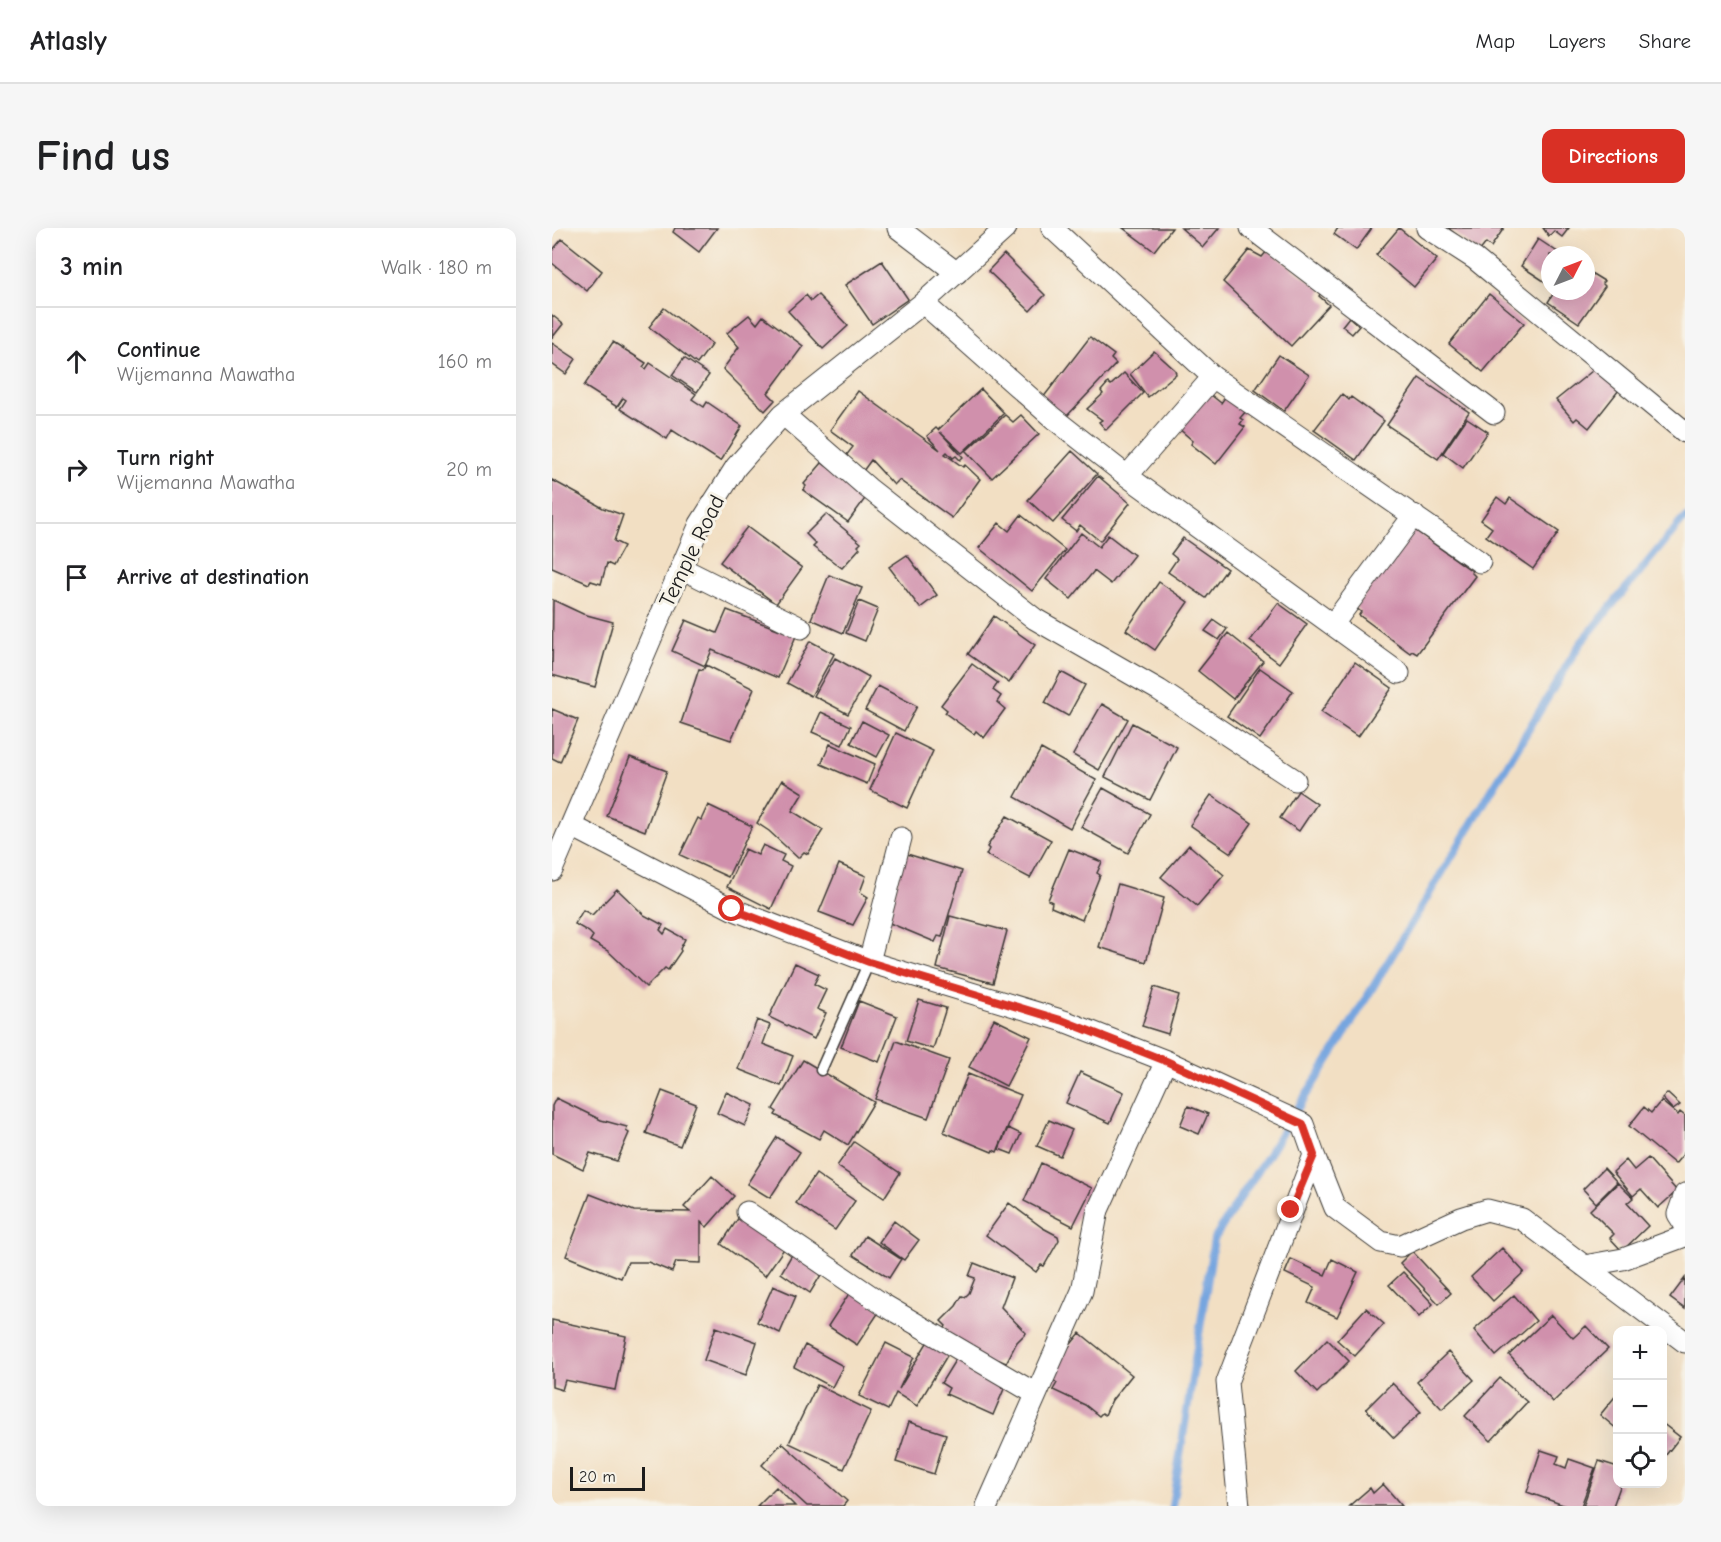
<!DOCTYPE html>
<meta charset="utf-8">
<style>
:root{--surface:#fff;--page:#f6f6f6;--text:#202124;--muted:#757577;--line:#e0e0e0;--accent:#d93025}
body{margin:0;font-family:"Comic Neue",sans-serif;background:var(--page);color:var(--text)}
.controls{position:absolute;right:18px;bottom:18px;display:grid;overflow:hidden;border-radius:12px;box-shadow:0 6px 24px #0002}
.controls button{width:54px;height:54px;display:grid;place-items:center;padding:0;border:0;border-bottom:2px solid var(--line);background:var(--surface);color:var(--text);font:30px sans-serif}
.compass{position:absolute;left:989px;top:18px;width:54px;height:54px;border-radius:50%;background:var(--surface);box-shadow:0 6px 24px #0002;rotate:48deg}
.scale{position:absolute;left:18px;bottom:15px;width:75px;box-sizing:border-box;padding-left:6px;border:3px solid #1c1c1c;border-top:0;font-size:16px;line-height:21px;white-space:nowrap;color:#1c1c1c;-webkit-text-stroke:4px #f7f3e8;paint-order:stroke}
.stop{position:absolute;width:18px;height:18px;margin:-14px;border:4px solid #d93025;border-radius:50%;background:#fff}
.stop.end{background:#d93025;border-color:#fff;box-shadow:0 2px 6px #0008}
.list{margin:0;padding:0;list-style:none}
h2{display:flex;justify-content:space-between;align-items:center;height:78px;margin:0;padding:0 24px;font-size:26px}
h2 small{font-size:20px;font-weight:400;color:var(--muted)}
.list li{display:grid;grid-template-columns:39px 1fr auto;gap:18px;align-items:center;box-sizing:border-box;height:108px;padding:0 24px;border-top:2px solid var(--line)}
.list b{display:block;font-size:22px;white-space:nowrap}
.list p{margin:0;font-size:20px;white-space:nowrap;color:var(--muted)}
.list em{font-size:20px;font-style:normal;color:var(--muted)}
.icon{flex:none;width:33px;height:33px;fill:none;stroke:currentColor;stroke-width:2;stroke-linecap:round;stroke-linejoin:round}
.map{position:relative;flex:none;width:1133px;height:1278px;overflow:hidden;border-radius:12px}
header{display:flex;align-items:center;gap:36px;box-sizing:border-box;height:84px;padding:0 30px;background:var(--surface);border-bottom:2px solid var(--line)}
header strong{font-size:28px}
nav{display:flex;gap:33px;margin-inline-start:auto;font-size:21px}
.intro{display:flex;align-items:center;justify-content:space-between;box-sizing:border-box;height:144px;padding:0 36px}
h1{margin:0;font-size:42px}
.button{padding:15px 27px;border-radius:12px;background:var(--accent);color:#fff;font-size:21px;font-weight:700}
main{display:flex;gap:36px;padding:0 36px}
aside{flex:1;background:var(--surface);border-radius:12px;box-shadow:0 6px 24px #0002}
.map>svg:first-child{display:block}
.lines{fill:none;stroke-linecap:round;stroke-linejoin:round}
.stream{stroke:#76a5df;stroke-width:8}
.building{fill:#d090ac}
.service-casing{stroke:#3c3935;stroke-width:13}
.minor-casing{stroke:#3c3935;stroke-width:23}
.service{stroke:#fff;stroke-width:10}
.minor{stroke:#fff;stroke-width:21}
.route{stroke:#d93025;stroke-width:8}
.labels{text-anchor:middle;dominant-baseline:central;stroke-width:6;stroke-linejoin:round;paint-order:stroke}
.street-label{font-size:22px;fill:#1c1c1c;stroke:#f7f3e8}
</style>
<header>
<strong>Atlasly</strong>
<nav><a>Map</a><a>Layers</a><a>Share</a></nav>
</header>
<div class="intro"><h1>Find us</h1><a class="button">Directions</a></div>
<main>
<aside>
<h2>3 min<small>Walk · 180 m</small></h2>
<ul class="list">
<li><svg class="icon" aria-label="ahead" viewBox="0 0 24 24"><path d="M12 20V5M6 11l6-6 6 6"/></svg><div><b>Continue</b><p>Wijemanna Mawatha</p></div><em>160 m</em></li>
<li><svg class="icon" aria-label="right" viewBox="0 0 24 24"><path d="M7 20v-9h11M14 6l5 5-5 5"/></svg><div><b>Turn right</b><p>Wijemanna Mawatha</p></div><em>20 m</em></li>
<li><svg class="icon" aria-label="arrive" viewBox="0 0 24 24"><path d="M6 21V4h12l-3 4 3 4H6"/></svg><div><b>Arrive at destination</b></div></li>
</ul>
</aside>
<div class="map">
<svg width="1133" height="1278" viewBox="0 0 1133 1278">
<rect width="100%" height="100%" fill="#f7f3e8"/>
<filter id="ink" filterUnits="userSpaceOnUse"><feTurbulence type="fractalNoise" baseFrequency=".0167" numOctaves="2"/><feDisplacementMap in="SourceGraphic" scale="12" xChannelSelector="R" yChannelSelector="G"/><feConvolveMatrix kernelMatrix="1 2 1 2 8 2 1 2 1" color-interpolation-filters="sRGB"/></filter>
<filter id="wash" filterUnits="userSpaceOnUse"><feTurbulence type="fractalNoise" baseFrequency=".008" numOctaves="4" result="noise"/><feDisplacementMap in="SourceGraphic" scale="24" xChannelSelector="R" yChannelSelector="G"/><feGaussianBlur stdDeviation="1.35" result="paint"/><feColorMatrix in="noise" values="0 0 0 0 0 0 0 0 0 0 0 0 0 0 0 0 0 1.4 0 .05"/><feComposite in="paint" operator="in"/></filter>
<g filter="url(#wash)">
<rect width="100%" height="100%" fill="#f2dfc3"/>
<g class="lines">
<path class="stream" d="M620,1278L662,1011L786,817L1028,416L1133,289"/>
</g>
<g id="blocks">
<path class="building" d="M123,0H165L147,24L121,4Z
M571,0H620L602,23Z
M629,0H667L651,19Z
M786,0H820L804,22L782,6Z
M847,0L885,31L862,59L824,27Z
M896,0H952L939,19L934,15L927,24Z
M991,0H1017L1010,9L1002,3L997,8Z
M10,11L50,43L35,63L0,35V23Z
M986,11L1010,27H998V57L969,38Z
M697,22L710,29L716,22L770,62L767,68L777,77L739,118L671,54Z
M452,26L493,67L478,83L436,43Z
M330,33L356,71L320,96L293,57Z
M1034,42L1052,53L1050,55L1053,58L1027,95L996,74L1003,63H1034Z
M937,66L972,95L931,144L897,116Z
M254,67L259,73L266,67L296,98L271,121L236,83Z
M112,80L160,116L145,136L97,99Z
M0,87L11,96L0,110Z
M197,87L205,96L211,88L251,118L216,165L223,172L213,183L171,141L187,119L175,105Z
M797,89L807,98L800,106L790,98Z
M538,109L562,127L559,131L564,136L514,189L490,171Z
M61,114L94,135L91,139L94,141L98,135L144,166L140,171L152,179L155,174L190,198L168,233L120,202L115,211L68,181L74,172L71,170L65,179L32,158Z
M0,115L24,131L14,146L0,136Z
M602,123L623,142L624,146L596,169L578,146Z
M727,127L757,147L732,183L703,162Z
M132,130L157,147L145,164L120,147Z
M1050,135L1067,162L1037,200L1025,190L1022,193L1004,172Z
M572,145L591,165L554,202L547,194L550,192L535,181L551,166L549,163L556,155L559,157Z
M867,150L917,184L886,231L835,197Z
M429,161L452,185L410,225L388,204L411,229L408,232L404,228L401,230L395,224L393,226L411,239L413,237L428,251L400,290L347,252L342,257L319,232L311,243L293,229L301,219L278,202L306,163L388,222L375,208L384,200L386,202Z
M654,163L669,175L674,168L694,183L688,190L691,192L688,196L693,199L664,236L639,216L641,213L626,200Z
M790,166L797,172L799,169L832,193L804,232L762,202Z
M453,187L461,194L469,187L487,206L440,250L414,223Z
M915,190L936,204L911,240L891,225Z
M520,223L545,246L501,295L476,272Z
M270,235L315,268L296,294L251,262L254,258L252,256Z
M546,248L578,275L548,313L528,297L524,303L510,292Z
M0,252L51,280L71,287L62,313L72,318L61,338L55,335L49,356L39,353L37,356L0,340Z
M945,269L954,276L958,270L1007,304L981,341L934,308L940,300L929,292Z
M274,286L309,315L306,318L308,320L290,340L261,319L264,316L254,306Z
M469,287L513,322L480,363L427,320L447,295L457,303Z
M195,299L250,340L224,376L168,334Z
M861,301L920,343L919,344L923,348L865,426L860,423L858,425L807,387L809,384L803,379Z
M529,305L547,319L556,307L582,327L559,356L542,343L519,371L494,351Z
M631,310L675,341L654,370L616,344L625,331L619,326Z
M355,327L385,367L368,380L337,339Z
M277,347L310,360L291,405L259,391Z
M607,354L636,374L603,422L574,402Z
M1,372L31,386L61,394L43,459L0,447Z
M307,373L326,381L313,413L294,405Z
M726,375L755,396L727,435L698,413Z
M175,382L244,408L226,450L160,422L153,438L120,423L134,392L165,405Z
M442,388L483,417L457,455L416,426Z
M662,392L675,401L667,412L653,403Z
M676,405L711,433L681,471L646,443Z
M258,413L282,426L259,468L235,455Z
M283,430L317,449L296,486L262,468Z
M803,434L840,460L806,509L769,484Z
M420,436L446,455L441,462L449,468L445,474L453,481L432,510L424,503L422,506L393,485L395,482L389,477Z
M154,437L202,461L179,512L129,495L147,441L151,442Z
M708,440L741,463L708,511L675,488Z
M509,444L533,457L516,488L493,475Z
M326,458L365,478L352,503L313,482Z
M550,476L576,491L547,542L521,527Z
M0,481L26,492L8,534L0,530Z
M269,484L299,498L290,517L260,504Z
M310,493L337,507L325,529L299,515Z
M580,495L625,519L598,572L553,549Z
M344,505L381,523L355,580L318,562Z
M278,516L323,536L315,556L269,536Z
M489,521L544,552L518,600L463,569Z
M78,529L115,543L93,603L55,588Z
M230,552L251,565L240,583L271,602L256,626L252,624L246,630L217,603L205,595Z
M551,560L598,586L576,625L529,599Z
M746,563L765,576L747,603L728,590Z
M659,567L700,595L679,625L638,597Z
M156,577L200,598L176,649L128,627L146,590L149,592Z
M455,588L499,612L478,650L434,627L437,621L435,619Z
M211,617L232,627L229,633L239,638L219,681L175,659L193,621L206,627Z
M637,617L672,647L645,678L609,649Z
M517,621L550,634L545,645L548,647L530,692L499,679L500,674L496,672Z
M352,625L410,643L390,709L386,708L383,714L335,694Z
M287,636L314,648L308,664L316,669L301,697L267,684Z
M566,656L612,670L594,734L547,719Z
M65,661L92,687L111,697L108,702L112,706L115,701L133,711L128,721L129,723L116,742L113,740L94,759L56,723L38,713L41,708L37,704L23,696L31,682L40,687Z
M398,688L455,703L441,755L385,740Z
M243,735L267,746L262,756L274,762L265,781L274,785L262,811L217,789Z
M602,759L627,767L616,806L590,798Z
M367,772L394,780L381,821L354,813Z
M307,773L345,788L327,834L289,819Z
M442,791L479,809L454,858L417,839Z
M205,792L218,797L211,816L241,828L229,858L186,841Z
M344,813L397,832L376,890L323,871Z
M251,832L322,874L296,917L272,902L267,911L223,887L225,884L221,881Z
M528,844L572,864L558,895L514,875Z
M416,846L469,867L445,924L441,922L440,924L392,904Z
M110,863L144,876L128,918L94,905Z
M174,864L202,877L193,898L165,885Z
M1115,865L1128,877L1121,882L1110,870Z
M4,870L49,892L75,899L74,903L77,905L65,933L38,925L31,941L0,926V878Z
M1109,873L1126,887L1128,884L1133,888V924L1123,936L1077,898L1092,879L1099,885Z
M636,878L656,886L647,906L628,898Z
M497,892L520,902L508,928L485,918Z
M456,900L469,906L460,926L447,921Z
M225,909L248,924L218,970L195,956Z
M302,914L348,945L332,970L285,938Z
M1096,930L1125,963L1106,980L1089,961L1081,968L1061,944L1074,932L1082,942Z
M489,935L540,960L521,998L472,973Z
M1052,940L1065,954L1044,975L1031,961Z
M264,946L303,973L283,1002L244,975Z
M160,948L182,968L155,999L149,994V1035L124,1034L120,1044L96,1034H76L69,1050L14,1028L38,966L82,983L138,984L132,979Z
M1066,955L1081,970L1075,975L1096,998L1070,1023L1058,1010L1062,1006L1038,982Z
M457,975L491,1000L506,1008L507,1012L492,1038L489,1037L484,1044L434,1007Z
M189,986L234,1018L213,1048L169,1016Z
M342,993L367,1012L352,1032L327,1014Z
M313,1008L349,1031L337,1050L301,1027Z
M950,1020L972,1044L941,1073L919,1049Z
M242,1023L272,1042L258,1065L229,1045Z
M860,1023L899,1065L887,1076L848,1035Z
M739,1031L773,1047L780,1031L806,1044L785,1089L756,1075L763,1059L733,1045Z
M422,1035L460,1050L449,1079L474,1105L465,1114L454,1135L447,1132L437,1142L392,1102L394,1098L389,1093L404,1078L410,1068L413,1069L417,1065L423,1050L417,1048Z
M851,1044L881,1076L867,1089L837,1057Z
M1133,1050V1081L1118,1070Z
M221,1058L244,1068L228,1105L205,1094Z
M300,1061L329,1081L305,1117L276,1098Z
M962,1067L984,1093L944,1128L922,1102Z
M814,1080L832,1096L803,1128L785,1112Z
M999,1087L1021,1110L1034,1098L1056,1121L1001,1174L957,1127Z
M0,1092L74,1108L63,1162L13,1152L10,1162L0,1159Z
M164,1099L205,1114L194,1147L152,1132Z
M528,1105L580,1147L560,1172L553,1187L550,1185L547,1188L533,1177L501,1162L505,1155L494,1147Z
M775,1111L797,1133L765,1165L744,1143Z
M376,1113L396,1126L365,1178L344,1165L336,1182L307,1168L334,1115L362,1129L347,1161Z
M253,1117L291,1138L280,1159L242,1139Z
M896,1124L922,1152L890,1181L865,1154Z
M405,1129L451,1157L449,1159L452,1161L441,1187L394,1166L397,1160L389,1155Z
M948,1150L975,1174L939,1213L913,1188Z
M840,1155L869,1184L842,1210L814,1181Z
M265,1157L319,1183L292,1241L237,1215Z
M1066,1165V1202L1048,1187Z
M357,1194L394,1206L382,1246L344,1234Z
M1110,1195L1128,1209L1110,1232Z
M230,1215L295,1273L291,1278H255L210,1237Z
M989,1222L1007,1228L1004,1236L1014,1240L1017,1231L1043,1240L1029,1278H1014L975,1264Z
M1047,1233L1066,1239V1256H1069L1061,1278H1031Z
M831,1256L850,1278H797L818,1260L821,1265Z
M224,1259L243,1278H205Z"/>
</g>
</g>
<g filter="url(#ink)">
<use href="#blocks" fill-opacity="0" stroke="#3c3935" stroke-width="1.5"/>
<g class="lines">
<defs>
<path id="service" d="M269,842L317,734"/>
<path id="minor" d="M346,0L405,45
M500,0L661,149L928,334
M699,0L942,185
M875,0L923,31L1133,204
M371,75L501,190L575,248L847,445
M231,186L316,260L483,391L607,462L743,552
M575,248L661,149
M129,340L249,400
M781,396L862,287
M20,598L180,681L317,734L512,793L614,833L751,896L762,927L675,1154L687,1278
M0,642L148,296L184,239L231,186L371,75L454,0
M317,734L349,610
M762,927L783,980L829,1014L848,1018L909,990L935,982L970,991L1133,1114
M1133,966L1126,986L1133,997
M195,984L332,1077L484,1166
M1032,1038L1071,1031L1133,1008
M435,1278L530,1063L546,982L614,833"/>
</defs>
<use href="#service" class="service-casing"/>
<use href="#minor" class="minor-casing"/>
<use href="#service" class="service"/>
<use href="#minor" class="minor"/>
</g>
</g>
<g class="lines" filter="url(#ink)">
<path class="route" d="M180,681L317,734L512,793L614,833L751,896L762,927L739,982"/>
</g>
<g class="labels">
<g class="street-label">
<text transform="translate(140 323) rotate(-64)">Temple Road</text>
</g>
</g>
</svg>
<div class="controls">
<button>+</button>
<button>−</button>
<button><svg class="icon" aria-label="locate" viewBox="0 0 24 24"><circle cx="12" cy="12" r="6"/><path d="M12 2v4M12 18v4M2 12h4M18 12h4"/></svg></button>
</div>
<svg class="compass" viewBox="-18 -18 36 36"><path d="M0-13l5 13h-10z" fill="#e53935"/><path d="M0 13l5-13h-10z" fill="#757577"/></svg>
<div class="scale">20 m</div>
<div class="stop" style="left:180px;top:681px"></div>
<div class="stop end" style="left:739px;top:982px"></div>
</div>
</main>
